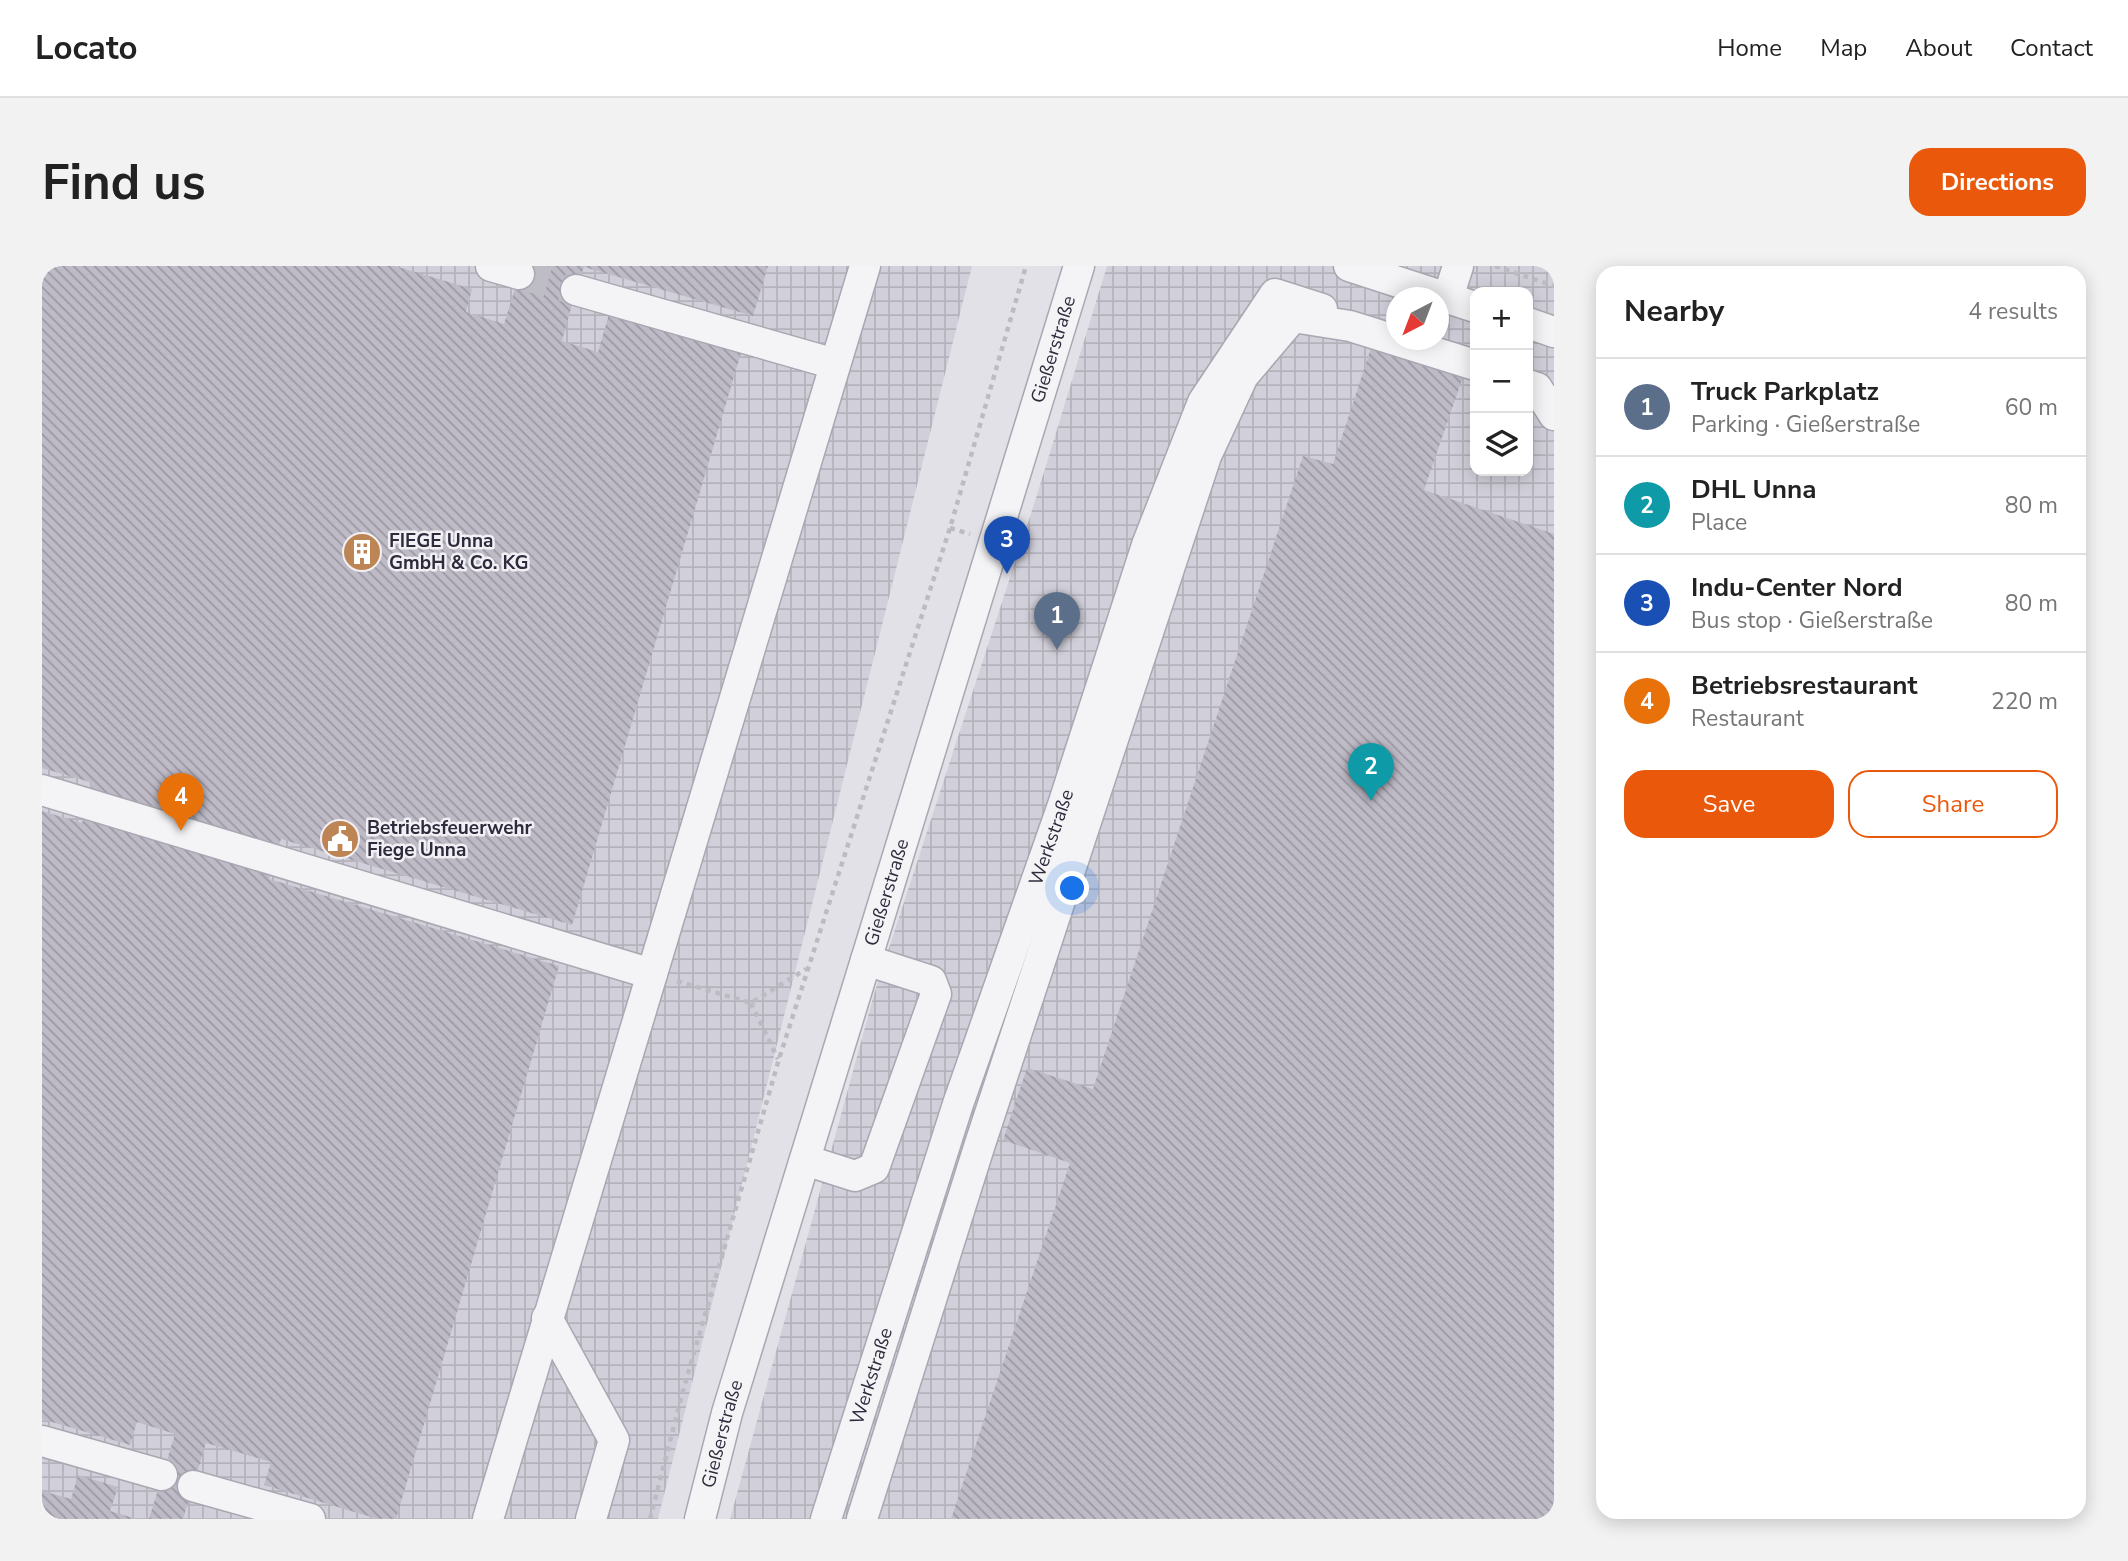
<!DOCTYPE html>
<meta charset="utf-8">
<style>
:root{--surface:#fff;--page:#f2f2f2;--text:#222;--muted:#767676;--line:#e0e0e0;--accent:#ea580c}
body{margin:0;font-family:"Nunito Sans",sans-serif;background:var(--page);color:var(--text)}
.controls{position:absolute;right:21px;top:21px;display:grid;overflow:hidden;border-radius:14px;box-shadow:0 4px 18px #0003}
.controls button{width:63px;height:63px;display:grid;place-items:center;padding:0;border:0;border-bottom:2px solid var(--line);background:var(--surface);color:var(--text);font:35px sans-serif}
.compass{position:absolute;left:1344px;top:21px;width:63px;height:63px;border-radius:50%;background:var(--surface);box-shadow:0 4px 18px #0003;rotate:222deg}
.you{position:absolute;left:1031px;top:623px;width:24px;height:24px;margin:-18px;border:5px solid #fff;border-radius:50%;background:#1a73e8;box-shadow:0 0 0 10px #1a73e833}
.badge{display:grid;place-items:center;width:46px;height:46px;border-radius:50%;background:var(--accent);color:#fff;font-size:23px;font-weight:700}
.pin{position:absolute;translate:-50% -58px;filter:drop-shadow(0 2px 4px #0008)}
.pin::after{content:'';position:absolute;top:37px;width:24px;height:21px;background:inherit;clip-path:polygon(0 0,100% 0,50% 100%)}
.list{margin:0;padding:0;list-style:none}
h2{display:flex;justify-content:space-between;align-items:center;height:91px;margin:0;padding:0 28px;font-size:30px}
h2 small{font-size:23px;font-weight:400;color:var(--muted)}
.list li{display:grid;grid-template-columns:46px 1fr auto;gap:21px;align-items:center;box-sizing:border-box;height:98px;padding:0 28px;border-top:2px solid var(--line)}
.list b{display:block;font-size:26px;white-space:nowrap}
.list p{margin:0;font-size:23px;white-space:nowrap;color:var(--muted)}
.list em{font-size:23px;font-style:normal;color:var(--muted)}
.actions{display:flex;gap:14px;padding:21px 28px}
.actions a{flex:1;padding:16px 0;border:2px solid var(--accent);border-radius:21px;text-align:center;font-size:24px;color:var(--accent)}
.actions .main{background:var(--accent);color:#fff}
.icon{flex:none;width:38px;height:38px;fill:none;stroke:currentColor;stroke-width:2;stroke-linecap:round;stroke-linejoin:round}
.map{position:relative;flex:none;width:1512px;height:1253px;overflow:hidden;border-radius:21px}
header{display:flex;align-items:center;gap:42px;box-sizing:border-box;height:98px;padding:0 35px;background:var(--surface);border-bottom:2px solid var(--line)}
header strong{font-size:33px}
nav{display:flex;gap:38px;margin-inline-start:auto;font-size:24px}
.intro{display:flex;align-items:center;justify-content:space-between;box-sizing:border-box;height:168px;padding:0 42px}
h1{margin:0;font-size:49px}
.button{padding:18px 32px;border-radius:21px;background:var(--accent);color:#fff;font-size:24px;font-weight:700}
main{display:flex;gap:42px;padding:0 42px}
aside{flex:1;background:var(--surface);border-radius:21px;box-shadow:0 4px 18px #0003}
.map>svg:first-child{display:block}
.industrial{fill:url(#industrial-grid);fill-rule:evenodd}
.building{fill:url(#building-back-hatch)}
.lines{fill:none;stroke-linecap:round;stroke-linejoin:round}
.minor-tunnel{stroke:#bebdc6;stroke-width:30;stroke-dasharray:30 15;stroke-linecap:butt}
.minor-casing{stroke:#a9a7b1;stroke-width:33}
.path{stroke:#bdbbc2;stroke-width:4.5;stroke-dasharray:5 5;stroke-linecap:butt}
.minor{stroke:#f4f3f6;stroke-width:30}
.labels{text-anchor:middle;dominant-baseline:central;stroke-width:5;stroke-linejoin:round;paint-order:stroke}
.street-label{font-size:19px;fill:#2f2b3d;stroke:#f1f0f5}
.poi-label{font-size:19px;font-weight:bold;fill:#2f2b3d;stroke:#f1f0f5;text-anchor:start}
</style>
<header>
<strong>Locato</strong>
<nav><a>Home</a><a>Map</a><a>About</a><a>Contact</a></nav>
</header>
<div class="intro"><h1>Find us</h1><a class="button">Directions</a></div>
<main>
<div class="map">
<svg width="1512" height="1253" viewBox="0 0 1512 1253">
<defs>
<pattern id="industrial-grid" width="8" height="8" patternUnits="userSpaceOnUse" patternTransform="scale(1.75)"><rect width="8" height="8" fill="#d1cfd9"/><path d="M0 4h8M4 0v8" fill="none" stroke="#b4b2bb"/></pattern>
<pattern id="building-back-hatch" width="6" height="6" patternUnits="userSpaceOnUse" patternTransform="scale(1.75)"><rect width="6" height="6" fill="#bebbc7"/><path d="M-1 5l2 2M0 0l6 6M5-1l2 2" fill="none" stroke="#9b98a3"/></pattern>
</defs>
<rect width="100%" height="100%" fill="#e2e1e8"/>
<path class="industrial" d="M0,0H930L616,1253H0Z
M1065,0H1512V1253H688L833,725L994,232ZM1433,26H1486V205H1433ZM1354,32H1396V74H1354Z"/>
<path class="building" d="M0,0H353L430,23L424,46L462,58L480,0H726L711,50L542,1L534,24L520,75L556,86L567,48L699,87L530,659L239,573L227,613L517,700L354,1253H336L222,1219L229,1196L164,1177L141,1253H107L133,1168L95,1156L88,1179L0,1153V545L40,557L51,517L0,502Z
M1330,79L1423,105L1382,224L1512,268V1253H909L1028,897L961,874L985,802L1051,823L1261,190L1291,198Z
M36,1209L76,1221L68,1245L95,1253H0V1225L29,1233Z"/>
<g class="lines">
<path class="minor-tunnel" d="M477,8L534,24"/>
<defs>
<g id="minor">
<path d="M449,0L477,8"/>
<path d="M1307,0L1433,41"/>
<path d="M534,24L793,98"/>
<path d="M1406,32L1416,0"/>
<path d="M1486,57L1512,66"/>
<path d="M1486,119L1495,122L1512,149"/>
<path d="M0,524L610,708"/>
<path d="M763,894L813,910L832,902L894,728L889,715L824,694"/>
<path d="M505,1052L572,1174L549,1253"/>
<path d="M0,1175L120,1209"/>
<path d="M151,1220L268,1253"/>
<path d="M446,1253L823,0"/>
<path id="s1" d="M658,1253L685,1147L1037,0"/>
<path id="s2" d="M784,1253L916,838L1020,542L1105,279L1161,136L1233,28L1280,43"/>
<path d="M820,1253L938,878L1164,190L1201,110L1251,51L1308,60L1433,99"/>
</g>
</defs>
<use href="#minor" class="minor-casing"/>
<path class="path" d="M1453,0L1512,20
M908,262L928,268
M635,715L709,737L764,703
M709,737L736,793
M608,1253L641,1125L737,793L908,262L984,0"/>
<use href="#minor" class="minor"/>
</g>
<defs>
<symbol id="building-disc" viewBox="-11 -11 22 22"><circle r="9.5" fill="#be8554" stroke="#f1f0f5"/><path d="M-4-6H4V6H1V3H-1V6H-4ZM-2.5-4.3h1.7v1.8h-1.7ZM.8-4.3h1.7v1.8H.8ZM-2.5-1h1.7V.8h-1.7ZM.8-1h1.7V.8H.8Z" fill="#fff"/></symbol>
<symbol id="civic-disc" viewBox="-11 -11 22 22"><circle r="9.5" fill="#be8554" stroke="#f1f0f5"/><path d="M-.6-6.5H3V-4.5H.6V-3L4-1V1h2V6H-6V1h2V-1L-.6-3ZM-1.2 2.5V6h2.4V2.5Z" fill="#fff"/></symbol>
</defs>
<g fill-rule="evenodd">
<use href="#building-disc" x="298" y="264" width="44" height="44"/>
<use href="#civic-disc" x="276" y="551" width="44" height="44"/>
</g>
<g class="labels">
<g class="street-label">
<text stroke="none"><textPath href="#s1" startOffset="1222">Gießerstraße</textPath></text>
<text stroke="none"><textPath href="#s2" startOffset="718">Werkstraße</textPath></text>
<text stroke="none"><textPath href="#s1" startOffset="654">Gießerstraße</textPath></text>
<text stroke="none"><textPath href="#s2" startOffset="150">Werkstraße</textPath></text>
<text stroke="none"><textPath href="#s1" startOffset="88">Gießerstraße</textPath></text>
</g>
<g class="poi-label">
<text x="347" y="275">FIEGE Unna<tspan x="347" dy="22">GmbH &amp; Co. KG</tspan></text>
<text x="325" y="562">Betriebsfeuerwehr<tspan x="325" dy="22">Fiege Unna</tspan></text>
</g>
</g>
</svg>
<div class="controls">
<button>+</button>
<button>−</button>
<button><svg class="icon" aria-label="layers" viewBox="0 0 24 24"><path d="M12 4l9 5-9 5-9-5zM3 14l9 5 9-5"/></svg></button>
</div>
<svg class="compass" viewBox="-18 -18 36 36"><path d="M0-13l5 13h-10z" fill="#e53935"/><path d="M0 13l5-13h-10z" fill="#767676"/></svg>
<div class="you"></div>
<div class="pin badge" style="left:1015px;top:384px;background:#5c6f8a">1</div>
<div class="pin badge" style="left:1329px;top:535px;background:#0f9aa8">2</div>
<div class="pin badge" style="left:965px;top:308px;background:#1a4fb4">3</div>
<div class="pin badge" style="left:139px;top:565px;background:#e8710a">4</div>
</div>
<aside>
<h2>Nearby<small>4 results</small></h2>
<ul class="list">
<li><span class="badge" style="background:#5c6f8a">1</span><div><b>Truck Parkplatz</b><p>Parking · Gießerstraße</p></div><em>60 m</em></li>
<li><span class="badge" style="background:#0f9aa8">2</span><div><b>DHL Unna</b><p>Place</p></div><em>80 m</em></li>
<li><span class="badge" style="background:#1a4fb4">3</span><div><b>Indu-Center Nord</b><p>Bus stop · Gießerstraße</p></div><em>80 m</em></li>
<li><span class="badge" style="background:#e8710a">4</span><div><b>Betriebsrestaurant</b><p>Restaurant</p></div><em>220 m</em></li>
</ul>
<div class="actions"><a class="main">Save</a><a>Share</a></div>
</aside>
</main>
